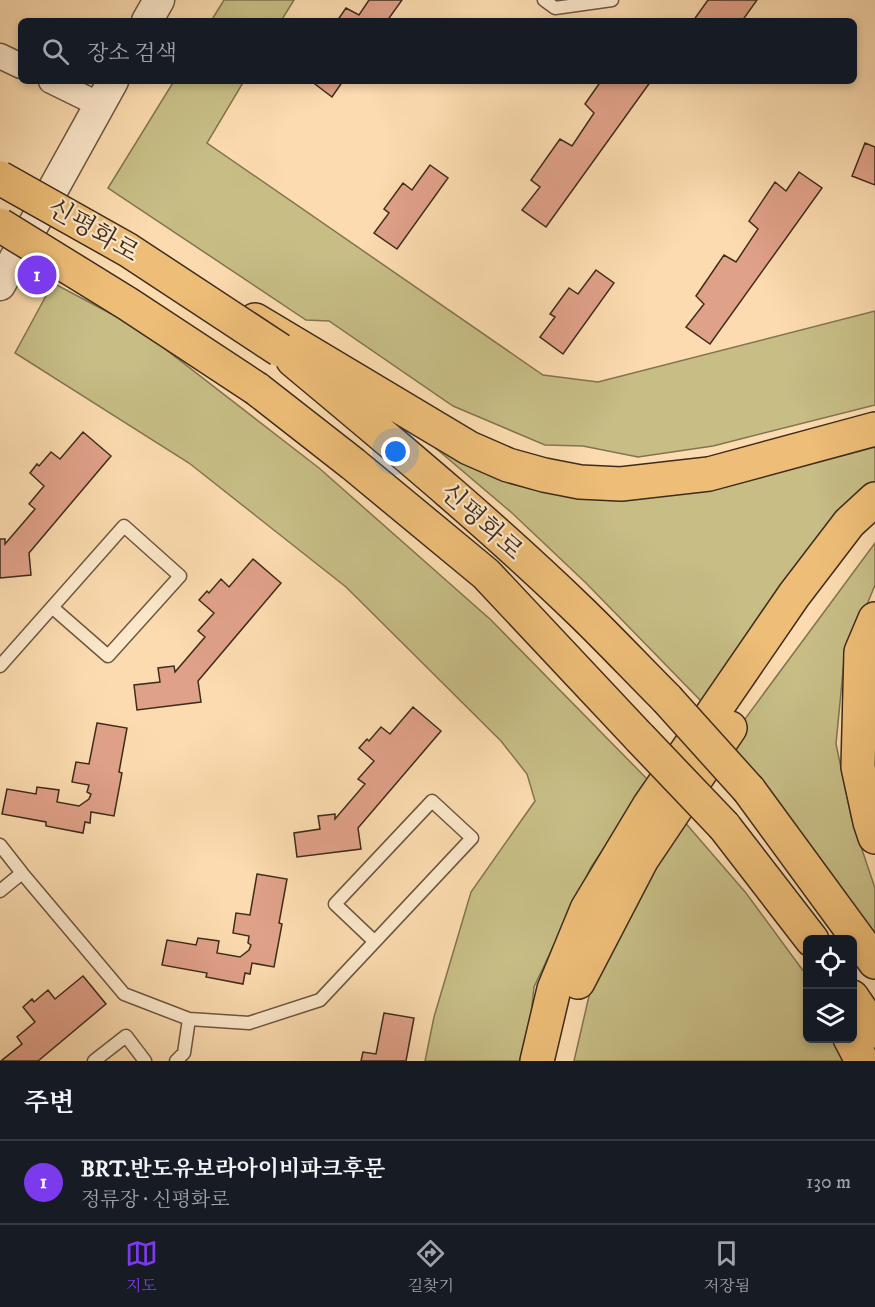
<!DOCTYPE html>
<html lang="ko">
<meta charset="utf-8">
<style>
:root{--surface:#171b24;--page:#20242c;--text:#f1f3f6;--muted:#9ea1a6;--line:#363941;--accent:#7c3aed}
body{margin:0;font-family:"IM FELL DW Pica","Noto Serif KR",serif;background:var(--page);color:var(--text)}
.controls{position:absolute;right:18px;bottom:18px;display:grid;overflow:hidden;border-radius:9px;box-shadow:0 3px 9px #0003}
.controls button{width:54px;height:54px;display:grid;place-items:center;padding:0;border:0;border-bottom:2px solid var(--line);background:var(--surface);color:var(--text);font:30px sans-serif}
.you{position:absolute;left:396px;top:452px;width:21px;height:21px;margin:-15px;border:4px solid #fff;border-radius:50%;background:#1a73e8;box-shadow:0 0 0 9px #1a73e833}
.badge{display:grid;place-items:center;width:39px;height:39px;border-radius:50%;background:var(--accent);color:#fff;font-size:20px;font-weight:700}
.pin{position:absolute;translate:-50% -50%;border:3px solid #fff;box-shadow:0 2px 6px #0006}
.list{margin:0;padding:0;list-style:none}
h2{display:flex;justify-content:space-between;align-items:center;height:78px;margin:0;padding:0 24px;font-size:26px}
h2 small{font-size:20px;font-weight:400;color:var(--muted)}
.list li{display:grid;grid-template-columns:39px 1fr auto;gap:18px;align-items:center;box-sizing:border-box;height:84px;padding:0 24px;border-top:2px solid var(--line)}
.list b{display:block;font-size:22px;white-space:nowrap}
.list p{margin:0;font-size:20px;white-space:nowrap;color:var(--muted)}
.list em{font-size:20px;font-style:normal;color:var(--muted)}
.icon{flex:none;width:33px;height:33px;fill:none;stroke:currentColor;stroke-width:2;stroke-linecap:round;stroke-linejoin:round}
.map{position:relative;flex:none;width:875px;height:1061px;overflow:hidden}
.search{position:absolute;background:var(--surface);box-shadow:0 3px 9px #0003;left:18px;right:18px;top:18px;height:66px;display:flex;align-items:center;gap:15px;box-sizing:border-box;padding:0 21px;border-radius:9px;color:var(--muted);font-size:22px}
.sheet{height:162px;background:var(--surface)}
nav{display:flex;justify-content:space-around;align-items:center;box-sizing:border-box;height:84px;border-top:2px solid var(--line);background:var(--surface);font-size:16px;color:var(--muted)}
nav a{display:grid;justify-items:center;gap:3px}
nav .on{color:var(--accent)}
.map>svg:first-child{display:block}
.green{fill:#c7bd85;stroke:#827450;stroke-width:1.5}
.building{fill:#e0a189;stroke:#3e2c1c;stroke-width:1.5}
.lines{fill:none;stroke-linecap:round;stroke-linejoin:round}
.service-casing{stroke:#6d5841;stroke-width:15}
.minor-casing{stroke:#6d5841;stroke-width:27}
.tertiary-casing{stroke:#6d5841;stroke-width:33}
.trunk-casing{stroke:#3e2c1c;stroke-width:36}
.service{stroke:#fce8cb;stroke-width:12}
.minor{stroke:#fce8cb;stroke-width:24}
.tertiary{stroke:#fce8cb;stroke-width:30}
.trunk{stroke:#eebe78;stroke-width:33}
.trunk-bridge-casing{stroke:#3e2c1c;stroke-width:36;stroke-linecap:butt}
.trunk-bridge{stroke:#eebe78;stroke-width:33}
.labels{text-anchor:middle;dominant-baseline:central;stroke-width:4.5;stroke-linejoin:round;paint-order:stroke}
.street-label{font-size:26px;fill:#3e2c1c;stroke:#fce8cb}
</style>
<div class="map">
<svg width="875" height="1061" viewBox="0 0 875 1061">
<rect width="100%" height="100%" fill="#fbdbaf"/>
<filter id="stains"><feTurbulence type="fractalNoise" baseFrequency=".00333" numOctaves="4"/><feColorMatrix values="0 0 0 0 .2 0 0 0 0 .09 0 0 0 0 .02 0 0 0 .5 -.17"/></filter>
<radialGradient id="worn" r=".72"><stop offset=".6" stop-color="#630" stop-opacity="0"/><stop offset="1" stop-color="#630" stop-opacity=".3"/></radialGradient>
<path class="green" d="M224,0H294L281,21H211Z
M174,81H244L207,143L543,375L598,382L875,311V405L713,446L638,457L583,446L545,445L453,406L329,321L306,320L108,188Z
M53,283L138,328L319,468L491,620L649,781L591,867L534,987L526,1061H425L434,1017L471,892L535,801L527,774L501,741L346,587L189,463L15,353Z
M412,428L543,482L875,440V483L837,519L704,704L586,583L512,513Z
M875,543V585L844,661L836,744L852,820L875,888V942L733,756L739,727Z
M682,819L746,893L807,976L808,1038L844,1039L857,1061H574L592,983Z"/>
<path class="building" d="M369,0H402L387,21H337L346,8L359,15Z
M708,0H757L742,21H693Z
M311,81H343L332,97Z
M601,81H651L546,227L522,210L540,187L531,180L560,139L572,146L594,113L585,104Z
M865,143L875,147V185L852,176Z
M430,165L448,178L397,249L374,233L389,213L384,209L403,183L412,190Z
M799,172L822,188L710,344L686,327L704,304L696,296L724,255L736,262L758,229L749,221L775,182L786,191Z
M596,270L614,283L563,354L540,337L555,317L550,314L569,288L578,294Z
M83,432L111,456L29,553L31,575L0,578V539H5V544L35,509L29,504L44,486L30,473L37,464L39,466L51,452L60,459Z
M253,559L281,583L198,681L201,702L137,710L134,685L160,682L158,668L174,666L175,672L205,637L198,631L214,613L199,600L207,591L209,593L221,579L229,587Z
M413,707L441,731L358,828L361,849L297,857L294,833L320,829L318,816L335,814V819L365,784L358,779L374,761L359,748L367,739L369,741L381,727L390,734Z
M97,723L127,728L119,772L122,773L114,816L91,812L90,823L85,822L83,833L46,826V822L2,814L7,789L36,794L37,787L59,790L57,802L79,806L89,799L91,794L87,792L89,785L72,782L76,762L89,764Z
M257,874L287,879L279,923L282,924L274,967L252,963L250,974L245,973L243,984L206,977L207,973L162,965L167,940L196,945L198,938L219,941L217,953L240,957L249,950L251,945L248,943L249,936L233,933L236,913L250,915Z
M83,976L106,1004L38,1061H1L22,1044L17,1037L35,1022L23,1007L32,999L34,1002L48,990L55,999Z
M384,1013L414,1018L406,1061H361L363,1052L376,1054Z"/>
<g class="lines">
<defs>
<path id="service" d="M544,0L555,8L612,0
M0,666L124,526L180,576L108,656L53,608
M0,845L22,873L0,891
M22,873L124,994L189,1019L249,1023L320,1000L472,838L432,801L335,904L374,941
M94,1061L126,1036L145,1061
M176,1061L184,1053L189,1019"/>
<path id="minor" d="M0,56L21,66
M51,81L100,105"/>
<path id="tertiary" d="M147,21L159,0
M0,285L113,81"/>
<path id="trunk" d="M255,320L469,448L508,465L544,475L580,482L621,484L709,474L875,429
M293,360C391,442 489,523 581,612C610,640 638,670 667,699
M257,389L353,464L486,574L640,738
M875,619L861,652L858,767L870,822L875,837
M749,790L875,962
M724,826L812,940
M578,982L642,859L730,728
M852,997L875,1031
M850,1038L862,1061
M537,1061L554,989L587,909L649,806L794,595L849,523L875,499"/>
</defs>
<use href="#service" class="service-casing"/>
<use href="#minor" class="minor-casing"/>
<use href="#tertiary" class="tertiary-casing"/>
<use href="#trunk" class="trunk-casing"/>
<use href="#service" class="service"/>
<use href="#minor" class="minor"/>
<use href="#tertiary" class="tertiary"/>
<use href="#trunk" class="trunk"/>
<defs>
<path id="trunk-bridge" d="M0,178L128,250L280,350
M0,225L128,304L257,389
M667,699L749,790
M640,738L724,826"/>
</defs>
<use href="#trunk-bridge" class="trunk-bridge-casing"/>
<use href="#trunk-bridge" class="trunk-bridge"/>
</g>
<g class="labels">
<g class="street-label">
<text transform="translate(93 231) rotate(30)">신평화로</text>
<text transform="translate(481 522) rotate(42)">신평화로</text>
</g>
</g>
<rect width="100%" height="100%" filter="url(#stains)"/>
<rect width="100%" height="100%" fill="url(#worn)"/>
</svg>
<div class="controls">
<button><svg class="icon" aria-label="locate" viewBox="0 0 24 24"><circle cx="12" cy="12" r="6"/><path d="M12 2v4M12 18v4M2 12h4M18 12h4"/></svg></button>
<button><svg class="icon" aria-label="layers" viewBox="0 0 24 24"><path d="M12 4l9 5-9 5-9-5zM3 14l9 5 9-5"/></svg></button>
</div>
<div class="you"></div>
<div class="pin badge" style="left:37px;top:275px">1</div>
<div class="search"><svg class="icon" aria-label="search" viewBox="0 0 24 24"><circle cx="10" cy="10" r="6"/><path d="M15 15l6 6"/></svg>장소 검색</div>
</div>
<section class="sheet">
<h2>주변<small></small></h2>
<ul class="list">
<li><span class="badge">1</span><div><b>BRT.반도유보라아이비파크후문</b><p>정류장 · 신평화로</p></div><em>130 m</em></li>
</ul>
</section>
<nav>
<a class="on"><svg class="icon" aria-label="map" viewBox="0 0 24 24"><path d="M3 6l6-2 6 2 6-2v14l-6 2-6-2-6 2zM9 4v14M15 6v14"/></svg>지도</a>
<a><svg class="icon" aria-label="directions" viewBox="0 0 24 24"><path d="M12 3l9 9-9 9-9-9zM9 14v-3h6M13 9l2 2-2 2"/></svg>길찾기</a>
<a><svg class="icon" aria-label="saved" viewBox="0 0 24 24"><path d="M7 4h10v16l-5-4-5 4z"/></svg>저장됨</a>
</nav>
